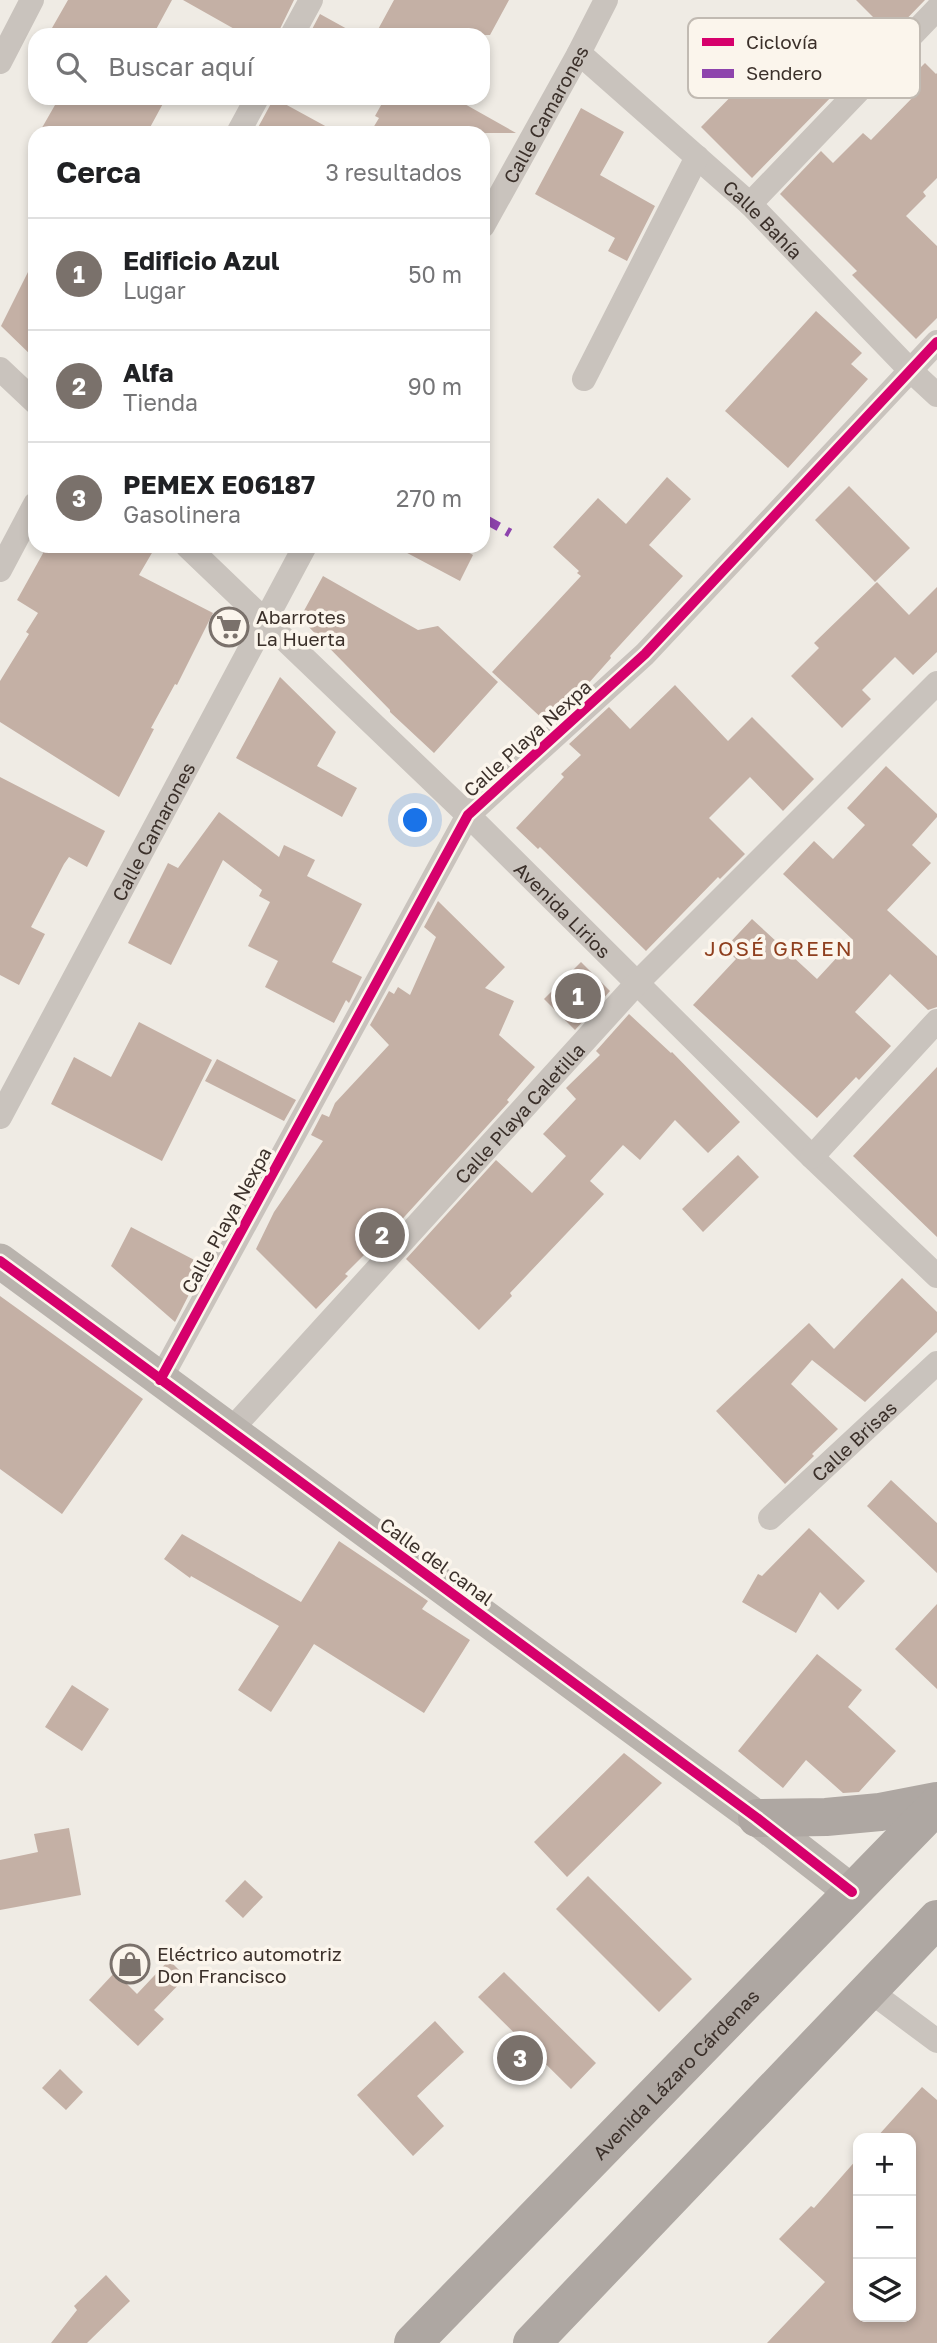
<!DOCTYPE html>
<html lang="es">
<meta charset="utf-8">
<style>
:root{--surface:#fff;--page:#f6f6f6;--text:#202124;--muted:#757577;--line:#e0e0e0;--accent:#7a716b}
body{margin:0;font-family:"Golos Text",sans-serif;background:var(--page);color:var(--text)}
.controls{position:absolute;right:21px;bottom:21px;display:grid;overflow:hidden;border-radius:14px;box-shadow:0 4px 10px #0003}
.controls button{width:63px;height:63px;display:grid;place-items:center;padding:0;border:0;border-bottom:2px solid var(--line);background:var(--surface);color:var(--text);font:35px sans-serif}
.you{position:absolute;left:416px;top:821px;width:24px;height:24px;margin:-18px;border:5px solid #fff;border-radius:50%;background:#1a73e8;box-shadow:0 0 0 10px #1a73e833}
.badge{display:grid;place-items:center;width:46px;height:46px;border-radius:50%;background:var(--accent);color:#fff;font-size:23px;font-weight:700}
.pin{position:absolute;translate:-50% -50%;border:4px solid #fff;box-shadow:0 2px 7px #0006}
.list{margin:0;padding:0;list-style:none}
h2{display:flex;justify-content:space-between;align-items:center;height:91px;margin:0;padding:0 28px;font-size:30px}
h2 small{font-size:23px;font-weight:400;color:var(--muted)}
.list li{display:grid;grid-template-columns:46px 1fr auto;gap:21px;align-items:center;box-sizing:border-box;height:112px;padding:0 28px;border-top:2px solid var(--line)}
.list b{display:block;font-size:26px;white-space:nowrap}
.list p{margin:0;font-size:23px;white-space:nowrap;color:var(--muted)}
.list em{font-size:23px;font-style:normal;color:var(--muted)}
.icon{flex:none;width:38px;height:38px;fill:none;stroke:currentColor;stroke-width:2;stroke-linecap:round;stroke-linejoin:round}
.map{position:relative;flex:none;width:937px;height:2343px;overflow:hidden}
.search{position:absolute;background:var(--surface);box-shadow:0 4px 10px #0003;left:28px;top:28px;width:462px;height:77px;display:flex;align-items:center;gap:18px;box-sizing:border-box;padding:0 24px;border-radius:21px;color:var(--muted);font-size:26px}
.panel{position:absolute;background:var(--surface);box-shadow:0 4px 10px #0003;left:28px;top:126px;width:462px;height:427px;border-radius:21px}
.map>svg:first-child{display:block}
.building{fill:#c4b0a5}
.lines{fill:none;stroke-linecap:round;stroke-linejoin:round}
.street{stroke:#c9c3bd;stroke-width:24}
.secondary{stroke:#b9b3ad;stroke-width:35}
.primary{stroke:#aea7a2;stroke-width:38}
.quiet{stroke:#8e44ad;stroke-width:9;stroke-dasharray:18 9;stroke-linecap:butt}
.cycleway-casing{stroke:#fbf5ec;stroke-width:15}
.cycleway{stroke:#d6006c;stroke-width:10}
.labels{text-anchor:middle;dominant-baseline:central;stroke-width:7;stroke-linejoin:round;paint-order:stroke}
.street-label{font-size:19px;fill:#3b302a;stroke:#fbf5ec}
.poi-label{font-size:19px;fill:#3b302a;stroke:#fbf5ec;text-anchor:start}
.neighbourhood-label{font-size:21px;letter-spacing:2px;fill:#8f3f1e;stroke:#fbf5ec}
.key{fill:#fbf5ec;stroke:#c1bab2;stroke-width:2}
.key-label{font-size:19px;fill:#3b302a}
</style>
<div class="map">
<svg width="937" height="2343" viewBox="0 0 937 2343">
<rect width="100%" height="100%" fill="#efebe4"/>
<path class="building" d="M68,0H172L153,35H48Z
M183,0H294L277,35H245Z
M394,0H509L490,35H375Z
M856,0H925L891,35Z
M320,14L358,35H309Z
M767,22L837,91L752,178L701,127L752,75L733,57Z
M925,63L936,74L937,73V178L923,192L926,196L906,216L937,246V318L916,339L852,275L857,271L780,194L821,151L833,163L863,133L871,140L917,93L906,82Z
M59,98H166L147,133H39Z
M274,98L338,133H255Z
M385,98H454L516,133H370L379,118L375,116Z
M581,108L624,132L600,175L655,206L627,261L608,251L615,238L535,194Z
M35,258V359L1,326Z
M816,311L862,353L851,364L868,379L788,468L725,411Z
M667,477L691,499L649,545L683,576L610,656L611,658L587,685L588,686L547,723L492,672L581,576L577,573L579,571L553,547L598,498L626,524Z
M849,486L910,548L875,582L815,520Z
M47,546H156L139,575L213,613L177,685L175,684L151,728L154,729L119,797L0,722V681L29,634L26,632L38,613L17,600Z
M394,546H457L473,555L460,581Z
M323,576L418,630L438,626L498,682L434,753L390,712V710L300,618Z
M877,582L909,615L937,587V652L913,675L895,657L862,690L871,699L842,728L791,676L819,648L814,643Z
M280,677L336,732L317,766L357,788L342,817L236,758Z
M675,685L728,741L752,717L814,779L783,811L750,777L709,818L745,854L720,879L718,877L646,951L540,847L538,849L516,828L564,777L561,774L581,755L569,744L609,707L630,729Z
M886,766L937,814V817L912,845L931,863L887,910L937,956V1007L928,1010L890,974L855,1012L891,1046L859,1080L856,1077L817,1118L693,1005L736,959L725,948L752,919L817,979L853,940L783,874L814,841L833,859L865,825L847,808Z
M0,777L105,831L87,867L69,857L64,864L31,927L45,934L19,985L0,975Z
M219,812L279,857L284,845L315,860L307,876L362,904L332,962L362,977L349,1003L346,1000L334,1023L265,987L278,961L248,946L270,902L259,896L262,890L223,860L171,965L128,943L168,863L178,868Z
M438,901L505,967L485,988L514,1001L499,1035L535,1067L507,1100L509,1102L385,1238L383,1236L345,1274L348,1276L316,1309L256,1249L274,1212L323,1141L311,1135L322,1114L329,1117L335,1103L389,1045L370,1025L389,991L394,994L398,987L410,995L436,937L424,927Z
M581,962L610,991L575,1030L544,999Z
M629,1014L671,1053L672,1052L740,1122L708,1153L675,1120L640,1160L623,1145L590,1181L604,1194L510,1293L512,1296L479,1330L406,1259L496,1160L532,1193L566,1156L543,1134L576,1099L566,1088L600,1055L596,1051Z
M139,1022L212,1060L162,1161L51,1104L74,1057L111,1077Z
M217,1059L296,1100L284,1121L205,1081Z
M937,1067V1237L853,1156Z
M738,1155L759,1177L703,1232L682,1209Z
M131,1227L204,1265L175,1322L111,1266Z
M902,1278L937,1312V1332L865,1402L812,1360L791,1384L838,1429L812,1454L814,1456L785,1484L716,1411L809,1323L834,1349Z
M0,1296L143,1399L62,1514L0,1469Z
M891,1480L937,1523V1573L867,1506Z
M809,1528L865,1581L838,1610L820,1592L796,1633L742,1602L758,1574L762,1576Z
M182,1534L301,1602L339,1541L428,1601L422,1609L470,1640L424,1713L314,1644L271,1712L238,1690L279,1626L191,1576L190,1578L164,1559Z
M937,1604V1689L895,1649Z
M817,1654L862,1690L848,1707L896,1751L859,1792L843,1793L806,1760L783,1788L738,1751Z
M72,1685L109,1709L82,1751L45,1727Z
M624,1753L662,1783L567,1877L534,1842Z
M69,1828L81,1895L0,1910V1860L38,1852L34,1834Z
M588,1876L692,1979L659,2012L556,1909Z
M245,1880L263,1897L243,1918L225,1901Z
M169,1960L186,1977L154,2010L164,2019L138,2046L89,2000L115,1972L137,1994Z
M504,1972L596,2063L571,2089L478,1997Z
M435,2021L464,2052L417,2096L444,2126L413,2156L357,2095Z
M60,2069L83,2092L66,2110L42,2088Z
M922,2087L937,2100V2343H767L825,2282L779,2239L811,2206L814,2208L858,2158V2317H911V2138H876Z
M106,2275L130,2301L87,2343H51L77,2310L74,2306Z"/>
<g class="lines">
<g class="street">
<path d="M292,35L311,0"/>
<path id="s1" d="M579,53L750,204L910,370L937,395"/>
<path d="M0,62L32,0"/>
<path d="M238,133L257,98"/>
<path d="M750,204L937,9"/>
<path id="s2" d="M483,226L579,53L606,0"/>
<path d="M0,369L35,402"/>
<path d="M584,379L697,157"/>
<path id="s3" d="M187,546L468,815L812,1157L937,1276"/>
<path d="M0,570L35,504"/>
<path id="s4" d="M0,1117L305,546"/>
<path d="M812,1157L937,1021"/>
<path d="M160,1380L468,815L645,654L937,342"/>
<path id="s5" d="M230,1431L638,982L937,683"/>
<path id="s6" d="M770,1518L937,1363"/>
<path d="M870,1991L937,2041"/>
</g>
<path class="secondary" d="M0,1261L757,1818L852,1892"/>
<g class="primary">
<path d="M757,1818L826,1817L880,1812L937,1801"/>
<path id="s7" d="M413,2343L937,1805"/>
<path d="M532,2343L937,1919"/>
</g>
<path class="quiet" d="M483,518L510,533"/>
<defs>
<path id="cycleway" d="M0,1261L757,1818L852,1892
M160,1380L468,815L645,654L937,342"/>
</defs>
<use href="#cycleway" class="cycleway-casing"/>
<use href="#cycleway" class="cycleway"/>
</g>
<defs>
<symbol id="supermarket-ring" viewBox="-11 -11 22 22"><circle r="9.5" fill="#fbf5ec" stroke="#7a716b" stroke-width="1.5"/><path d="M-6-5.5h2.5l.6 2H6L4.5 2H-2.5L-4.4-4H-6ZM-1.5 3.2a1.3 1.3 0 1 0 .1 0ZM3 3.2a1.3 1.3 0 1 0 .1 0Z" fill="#7a716b"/></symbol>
<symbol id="shop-ring" viewBox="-11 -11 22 22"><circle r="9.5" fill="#fbf5ec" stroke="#7a716b" stroke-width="1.5"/><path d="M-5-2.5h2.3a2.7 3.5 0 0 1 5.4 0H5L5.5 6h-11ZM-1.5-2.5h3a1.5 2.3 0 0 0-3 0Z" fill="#7a716b"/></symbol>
</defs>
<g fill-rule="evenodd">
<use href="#supermarket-ring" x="207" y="605" width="44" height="44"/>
<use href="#shop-ring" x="108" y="1942" width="44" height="44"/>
</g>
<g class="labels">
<g class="street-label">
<text stroke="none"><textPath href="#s2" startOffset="128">Calle Camarones</textPath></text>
<text stroke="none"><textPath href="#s1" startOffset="248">Calle Bahía</textPath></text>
<text transform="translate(527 738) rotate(-42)">Calle Playa Nexpa</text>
<text stroke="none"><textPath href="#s4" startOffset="324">Calle Camarones</textPath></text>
<text stroke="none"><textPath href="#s3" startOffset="523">Avenida Lirios</textPath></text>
<text stroke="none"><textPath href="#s5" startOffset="430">Calle Playa Caletilla</textPath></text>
<text transform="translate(226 1220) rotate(-61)">Calle Playa Nexpa</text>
<text stroke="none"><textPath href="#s6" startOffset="114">Calle Brisas</textPath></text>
<text transform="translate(437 1561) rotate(36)">Calle del canal</text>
<text stroke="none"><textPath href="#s7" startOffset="376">Avenida Lázaro Cárdenas</textPath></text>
</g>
<g class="poi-label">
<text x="256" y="616">Abarrotes<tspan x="256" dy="22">La Huerta</tspan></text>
<text x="157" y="1953">Eléctrico automotriz<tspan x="157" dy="22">Don Francisco</tspan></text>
</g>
<g class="neighbourhood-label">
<text x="779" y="948">JOSÉ GREEN</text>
</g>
</g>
<rect x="688" y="18" width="232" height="80" rx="10" class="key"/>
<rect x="702" y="38" width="32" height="8" fill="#d6006c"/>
<rect x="702" y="69" width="32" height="9" fill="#8e44ad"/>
<g class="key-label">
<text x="746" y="49">Ciclovía</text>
<text x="746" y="80">Sendero</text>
</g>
</svg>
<div class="controls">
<button>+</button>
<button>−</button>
<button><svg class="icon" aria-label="layers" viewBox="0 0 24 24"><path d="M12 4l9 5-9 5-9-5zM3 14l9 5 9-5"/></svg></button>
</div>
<div class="you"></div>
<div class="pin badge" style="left:578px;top:996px">1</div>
<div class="pin badge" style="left:382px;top:1235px">2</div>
<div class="pin badge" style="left:520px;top:2058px">3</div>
<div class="search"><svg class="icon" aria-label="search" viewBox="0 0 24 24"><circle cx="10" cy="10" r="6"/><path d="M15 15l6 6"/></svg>Buscar aquí</div>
<section class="panel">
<h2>Cerca<small>3 resultados</small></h2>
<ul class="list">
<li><span class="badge">1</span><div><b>Edificio Azul</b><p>Lugar</p></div><em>50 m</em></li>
<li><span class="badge">2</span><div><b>Alfa</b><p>Tienda</p></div><em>90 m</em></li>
<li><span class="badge">3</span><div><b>PEMEX E06187</b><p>Gasolinera</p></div><em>270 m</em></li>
</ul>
</section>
</div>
